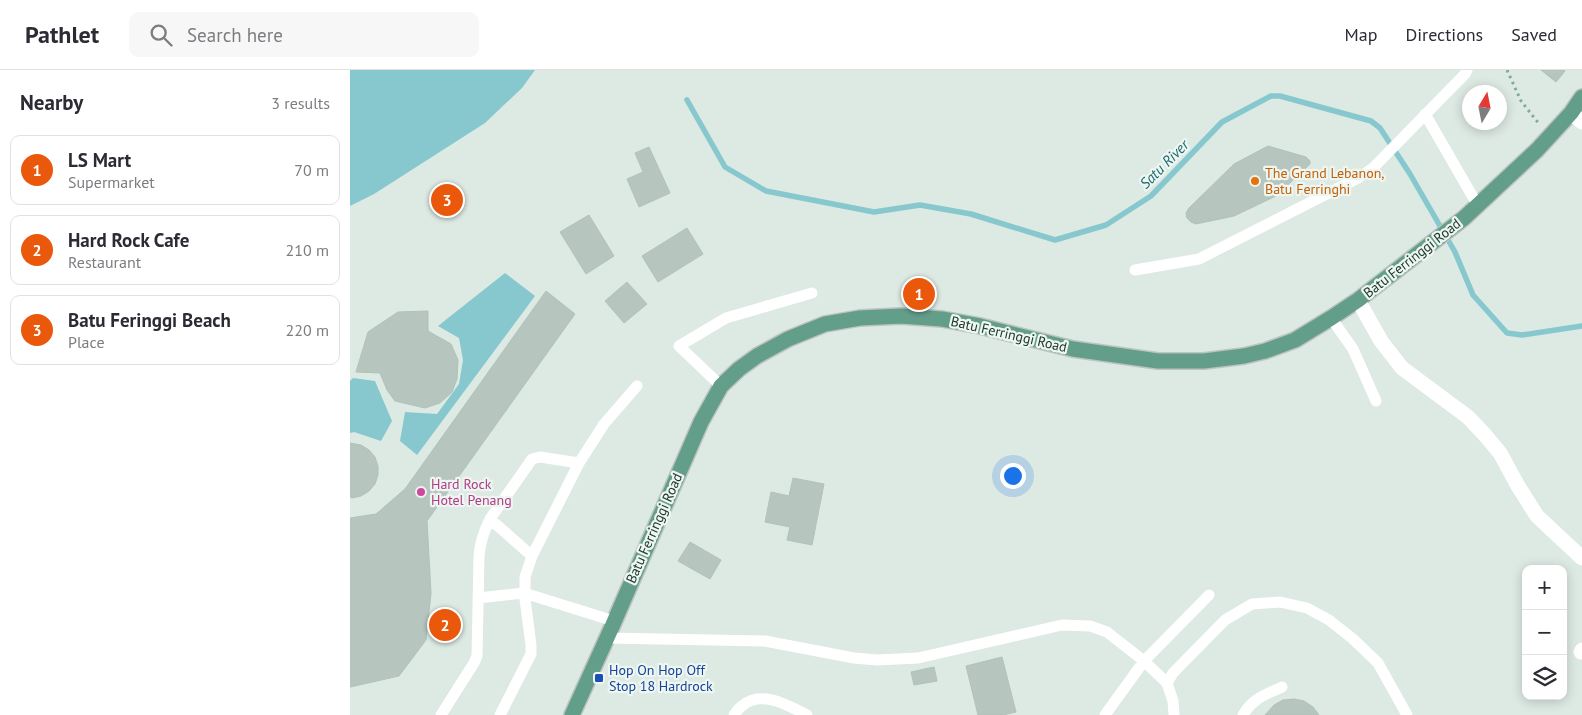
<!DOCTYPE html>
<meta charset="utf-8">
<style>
:root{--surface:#fff;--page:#f7f7f7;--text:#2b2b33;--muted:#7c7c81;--line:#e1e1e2;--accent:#ea580c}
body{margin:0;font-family:"PT Sans",sans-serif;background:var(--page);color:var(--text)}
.controls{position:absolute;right:15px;bottom:15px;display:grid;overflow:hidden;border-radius:10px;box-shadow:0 2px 12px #0003}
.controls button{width:45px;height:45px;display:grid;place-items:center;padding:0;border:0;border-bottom:1px solid var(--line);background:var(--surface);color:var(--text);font:25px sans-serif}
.compass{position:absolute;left:1112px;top:15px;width:45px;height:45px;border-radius:50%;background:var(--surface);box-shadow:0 2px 12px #0003;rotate:10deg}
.you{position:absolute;left:662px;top:405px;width:18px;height:18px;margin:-12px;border:4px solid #fff;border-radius:50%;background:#1a73e8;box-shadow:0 0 0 8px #1a73e833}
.badge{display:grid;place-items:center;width:32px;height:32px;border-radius:50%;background:var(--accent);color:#fff;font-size:16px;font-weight:700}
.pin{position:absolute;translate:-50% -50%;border:2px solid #fff;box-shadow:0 1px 5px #0006}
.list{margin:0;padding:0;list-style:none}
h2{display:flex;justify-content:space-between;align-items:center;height:65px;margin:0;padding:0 20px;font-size:21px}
h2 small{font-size:16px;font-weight:400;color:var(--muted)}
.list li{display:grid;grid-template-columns:32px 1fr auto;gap:15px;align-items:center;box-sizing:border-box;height:70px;margin:0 10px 10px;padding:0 10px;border:1px solid var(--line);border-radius:10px}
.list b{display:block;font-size:19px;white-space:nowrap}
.list p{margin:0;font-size:16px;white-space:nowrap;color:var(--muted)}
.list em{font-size:16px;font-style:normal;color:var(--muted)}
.icon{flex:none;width:28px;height:28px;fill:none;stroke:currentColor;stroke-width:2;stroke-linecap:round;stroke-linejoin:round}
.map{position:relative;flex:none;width:1232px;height:645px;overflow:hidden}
header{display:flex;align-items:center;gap:30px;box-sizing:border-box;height:70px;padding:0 25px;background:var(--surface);border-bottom:1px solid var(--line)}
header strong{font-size:24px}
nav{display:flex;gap:28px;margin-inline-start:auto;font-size:18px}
.search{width:350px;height:45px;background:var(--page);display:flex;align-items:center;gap:12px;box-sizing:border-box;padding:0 18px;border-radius:10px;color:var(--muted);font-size:19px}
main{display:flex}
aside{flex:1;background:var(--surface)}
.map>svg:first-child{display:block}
.water{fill:#86c8ce}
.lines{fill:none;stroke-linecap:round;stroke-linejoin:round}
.stream{stroke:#86c8ce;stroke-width:5.5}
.building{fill:#b6c6bf;stroke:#b0c2b9}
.primary-casing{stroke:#bcc3c1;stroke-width:18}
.path{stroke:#7eac9a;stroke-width:3;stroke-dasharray:2.5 4;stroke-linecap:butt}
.service{stroke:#fff;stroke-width:11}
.minor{stroke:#fff;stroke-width:15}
.primary{stroke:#639e8a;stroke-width:15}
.food-dot{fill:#e8710a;stroke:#edf6f1;stroke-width:2}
.hotel-dot{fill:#d1479c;stroke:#edf6f1;stroke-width:2}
.transit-dot{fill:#1a4fb4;stroke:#edf6f1;stroke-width:2}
.labels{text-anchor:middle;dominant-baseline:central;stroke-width:4.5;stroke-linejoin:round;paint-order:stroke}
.food-label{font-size:14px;fill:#c56008;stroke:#edf6f1;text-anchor:start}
.street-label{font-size:14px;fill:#203830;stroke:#edf6f1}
.hotel-label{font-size:14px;fill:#b23c85;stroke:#edf6f1;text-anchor:start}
.transit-label{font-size:14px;fill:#164399;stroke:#edf6f1;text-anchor:start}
.water-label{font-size:15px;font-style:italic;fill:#1c6971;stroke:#edf6f1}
</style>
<header>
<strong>Pathlet</strong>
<div class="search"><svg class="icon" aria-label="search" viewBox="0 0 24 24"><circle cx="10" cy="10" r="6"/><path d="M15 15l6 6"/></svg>Search here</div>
<nav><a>Map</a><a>Directions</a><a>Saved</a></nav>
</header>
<main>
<aside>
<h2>Nearby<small>3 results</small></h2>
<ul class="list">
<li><span class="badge">1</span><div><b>LS Mart</b><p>Supermarket</p></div><em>70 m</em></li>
<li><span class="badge">2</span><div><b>Hard Rock Cafe</b><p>Restaurant</p></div><em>210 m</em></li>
<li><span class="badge">3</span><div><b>Batu Feringgi Beach</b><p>Place</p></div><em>220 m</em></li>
</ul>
</aside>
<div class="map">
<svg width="1232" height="645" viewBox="0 0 1232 645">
<rect width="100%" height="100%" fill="#dde9e3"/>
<path class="water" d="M0,0H185L172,18L135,53L24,124L0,136Z
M155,203L185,226L67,385L50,371L55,342L87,344L109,314L113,290L109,268L88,256Z
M3,308L25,311L42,351L31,371L4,362L0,363V311Z"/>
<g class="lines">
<path class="stream" d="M337,30L375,97L416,121L524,142L570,135L621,144L705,170L756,155L801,126L872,52L921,26H930L1021,51L1030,58L1060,104L1105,182L1123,225L1157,263L1172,265L1232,256"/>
</g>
<path class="building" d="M1191,0H1214L1215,1L1206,12Z
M918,76L956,87L960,91V94L926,126L884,146L846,154L841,152L837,148L836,143L839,138L884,94Z
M299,77L320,123L289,137L277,109L293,102L285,83Z
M239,145L264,186L236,204L210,162Z
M337,158L353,184L308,212L292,186Z
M277,212L297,234L274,253L255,231Z
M196,221L225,244L77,451L81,523L76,570L49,606L0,617V448L26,444L55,419Z
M78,241V261L101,274L108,290L107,309L102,322L90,333L75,338L45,331L37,320L30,303L6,302L18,262L48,242Z
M0,373L11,375L19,380L25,387L28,396V405L25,414L19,421L11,426L2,428L0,427Z
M443,408L474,414L462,475L437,470L440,457L415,452L421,422L439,426Z
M340,472L371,490L360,509L328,491Z
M652,587L666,642L653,645H628L616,596Z
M584,597L587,611L564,615L561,602Z
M944,629L954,631L963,637L969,645H915L924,635L933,630Z"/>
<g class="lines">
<defs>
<path id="primary" d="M222,645L261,559L351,352L371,316L389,299L407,286L438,269L475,254L510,248L551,246L592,249L630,256L723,279L808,291H854L894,286L915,281L945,270L981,248L1008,230L1114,148L1187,80L1221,43L1232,27"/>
</defs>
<use href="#primary" class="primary-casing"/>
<path class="path" d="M1157,0L1171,31L1190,55"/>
<path class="service" d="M1075,44L1127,134
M785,200L849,189L1008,108L1023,98L1115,4L1117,0
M981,248L1003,279L1026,331
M371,316L329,276L376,248L462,223
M229,393L254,354L287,316
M140,449L182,486
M128,528L174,523L264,551
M257,568L415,571L504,588L527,590L568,588L712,555L740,556L757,562L794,591L817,613L823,631L824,645
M817,613L823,603L875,550L902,534L930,532L957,538L979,550L1003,569L1028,593L1057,645
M91,645L124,593L127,586L129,486C130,472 134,461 140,449L182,389L190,387L229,393L182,486L175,507V529L181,575V584L150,645
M384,645C386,642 389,638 392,636C411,619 439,636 457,645
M755,645L794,591L859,525
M893,645C903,628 915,625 932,617"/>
<path class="minor" d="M1221,43L1232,52
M1008,230L1031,271L1052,298L1118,347L1135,365L1150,383L1168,416L1187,446L1232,488
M1231,582L1232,580"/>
<use href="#primary" class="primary"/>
</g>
<circle class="food-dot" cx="905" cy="111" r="5"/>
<circle class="hotel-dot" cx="71" cy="422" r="5"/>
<rect class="transit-dot" x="244" y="603" width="10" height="10" rx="2.5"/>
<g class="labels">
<g class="food-label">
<text x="915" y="103">The Grand Lebanon,<tspan x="915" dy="16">Batu Ferringhi</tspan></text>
</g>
<g class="street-label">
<text transform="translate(1062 188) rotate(-38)">Batu Ferringgi Road</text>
<text transform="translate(659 264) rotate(13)">Batu Ferringgi Road</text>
<text transform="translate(304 458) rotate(-66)">Batu Ferringgi Road</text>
</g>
<g class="hotel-label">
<text x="81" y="414">Hard Rock<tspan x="81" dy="16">Hotel Penang</tspan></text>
</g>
<g class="transit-label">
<text x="259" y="600">Hop On Hop Off<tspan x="259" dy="16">Stop 18 Hardrock</tspan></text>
</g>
<g class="water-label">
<text transform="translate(814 94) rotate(-45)">Satu River</text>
</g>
</g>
</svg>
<div class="controls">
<button>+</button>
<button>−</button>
<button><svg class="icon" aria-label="layers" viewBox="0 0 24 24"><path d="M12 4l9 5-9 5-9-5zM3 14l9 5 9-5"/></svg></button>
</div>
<svg class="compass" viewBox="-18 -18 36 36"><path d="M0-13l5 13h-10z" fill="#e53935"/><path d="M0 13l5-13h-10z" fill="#7c7c81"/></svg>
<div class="you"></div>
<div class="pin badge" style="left:569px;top:224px">1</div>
<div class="pin badge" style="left:95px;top:555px">2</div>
<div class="pin badge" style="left:97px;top:130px">3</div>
</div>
</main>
